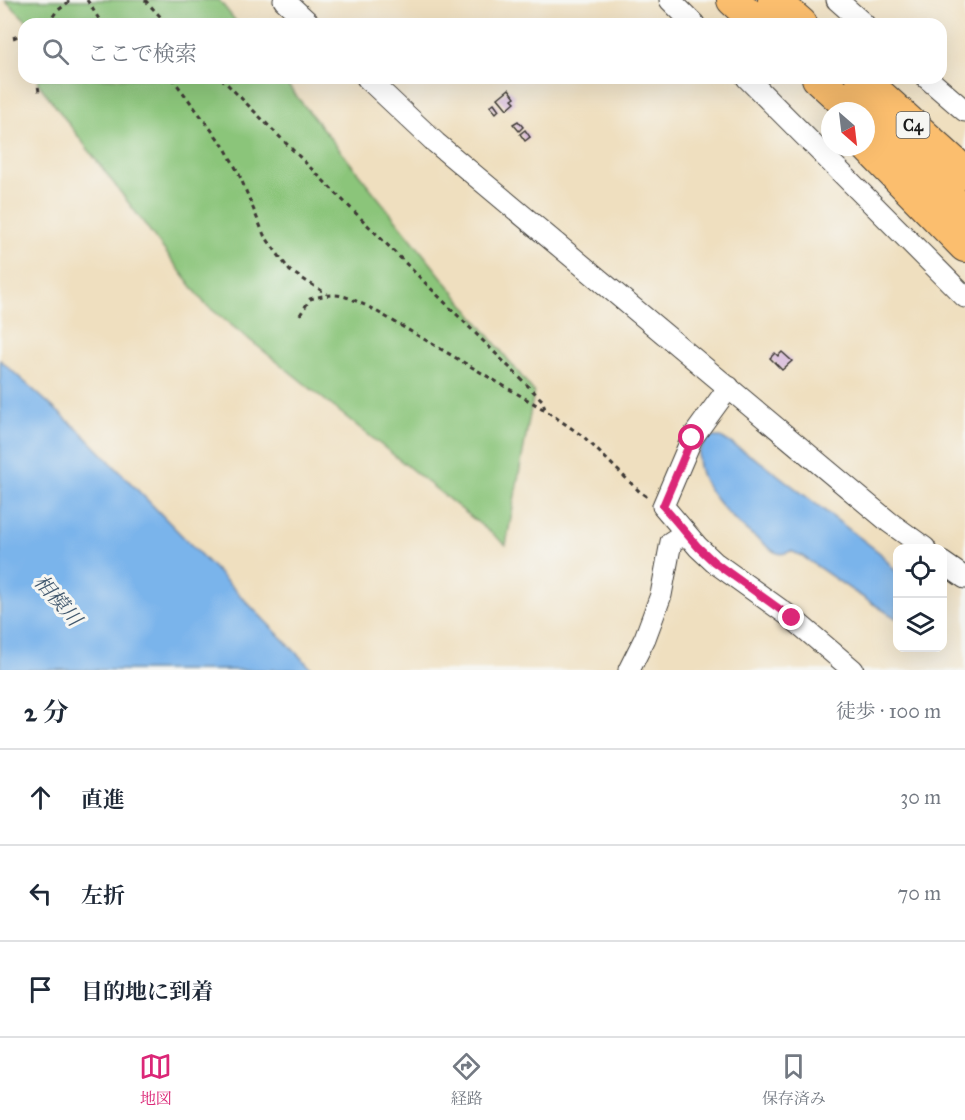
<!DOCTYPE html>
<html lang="ja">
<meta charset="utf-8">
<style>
:root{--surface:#fff;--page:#f6f6f7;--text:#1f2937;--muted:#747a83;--line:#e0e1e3;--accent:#db2777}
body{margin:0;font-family:"IM FELL Great Primer","Noto Serif JP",serif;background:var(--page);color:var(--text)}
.controls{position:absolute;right:18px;bottom:18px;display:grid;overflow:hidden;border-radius:12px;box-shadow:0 6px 24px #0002}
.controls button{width:54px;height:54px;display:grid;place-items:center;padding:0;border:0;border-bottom:2px solid var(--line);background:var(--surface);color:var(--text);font:30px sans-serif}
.compass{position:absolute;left:821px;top:102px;width:54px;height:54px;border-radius:50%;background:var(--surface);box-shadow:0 6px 24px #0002;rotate:152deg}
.stop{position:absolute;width:18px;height:18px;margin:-14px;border:4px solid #db2777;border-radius:50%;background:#fff}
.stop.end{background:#db2777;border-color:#fff;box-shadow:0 2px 6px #0008}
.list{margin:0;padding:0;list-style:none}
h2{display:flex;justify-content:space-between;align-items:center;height:78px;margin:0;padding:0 24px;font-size:26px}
h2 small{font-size:20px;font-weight:400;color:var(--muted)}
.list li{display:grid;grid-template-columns:39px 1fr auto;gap:18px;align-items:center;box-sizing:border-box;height:96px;padding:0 24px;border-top:2px solid var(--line)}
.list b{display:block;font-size:22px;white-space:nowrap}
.list em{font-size:20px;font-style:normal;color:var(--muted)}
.icon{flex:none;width:33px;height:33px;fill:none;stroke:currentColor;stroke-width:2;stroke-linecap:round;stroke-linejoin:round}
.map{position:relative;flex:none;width:965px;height:670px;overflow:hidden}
.search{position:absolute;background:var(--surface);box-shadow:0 6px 24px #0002;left:18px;right:18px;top:18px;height:66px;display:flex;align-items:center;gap:15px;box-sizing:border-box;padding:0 21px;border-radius:18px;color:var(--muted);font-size:22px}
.sheet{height:366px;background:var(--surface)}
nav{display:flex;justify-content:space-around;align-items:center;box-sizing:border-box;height:84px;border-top:2px solid var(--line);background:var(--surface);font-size:16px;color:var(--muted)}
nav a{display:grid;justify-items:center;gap:3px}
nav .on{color:var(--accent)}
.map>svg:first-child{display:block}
.green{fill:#8bc57a;stroke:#54704b;stroke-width:1.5}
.water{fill:#7ab4eb;stroke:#4b6884;stroke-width:1.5}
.building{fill:#d1add5}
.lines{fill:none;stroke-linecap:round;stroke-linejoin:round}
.minor-casing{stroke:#3c3934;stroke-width:23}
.highway-casing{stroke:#3c3934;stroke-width:34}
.path{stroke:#3c3934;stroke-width:3;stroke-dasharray:4.5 4.5;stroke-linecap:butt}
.minor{stroke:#fff;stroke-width:21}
.highway{stroke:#fbbe6e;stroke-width:32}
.route{stroke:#db2777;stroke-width:8}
.labels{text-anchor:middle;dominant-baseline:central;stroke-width:6;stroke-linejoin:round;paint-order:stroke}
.shield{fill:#f6f6f2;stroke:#5d5d5c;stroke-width:1.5}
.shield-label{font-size:16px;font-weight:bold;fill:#1c1c1c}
.water-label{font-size:20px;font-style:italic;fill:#42596f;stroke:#f6f6f2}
</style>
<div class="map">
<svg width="965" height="670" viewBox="0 0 965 670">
<rect width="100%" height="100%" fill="#f6f6f2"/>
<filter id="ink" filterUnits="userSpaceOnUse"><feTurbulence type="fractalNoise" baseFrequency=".0167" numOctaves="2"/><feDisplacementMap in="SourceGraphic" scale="12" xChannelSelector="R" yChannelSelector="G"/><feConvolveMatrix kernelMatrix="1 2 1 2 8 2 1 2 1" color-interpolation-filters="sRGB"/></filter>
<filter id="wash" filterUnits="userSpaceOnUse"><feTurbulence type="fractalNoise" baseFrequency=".008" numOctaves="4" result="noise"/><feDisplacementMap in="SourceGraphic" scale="24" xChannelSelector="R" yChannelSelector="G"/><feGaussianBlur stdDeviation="1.35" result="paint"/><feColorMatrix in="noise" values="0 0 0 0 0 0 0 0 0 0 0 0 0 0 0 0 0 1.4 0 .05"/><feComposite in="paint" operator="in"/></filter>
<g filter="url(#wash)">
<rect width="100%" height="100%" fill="#efdfbf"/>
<path class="green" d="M5,0H219L238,24H30Z
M39,78H282L534,392L506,545L205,304L38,83Z"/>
<path class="water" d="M0,360L83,434L313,670H0Z
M710,437H721L761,462L880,553L897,573V619L853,591L802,556L791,551C786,553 783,555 778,553C772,552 767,546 763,543C739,526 692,485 699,452C701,447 706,441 710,437Z"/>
<g id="blocks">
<path class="building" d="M509,89L515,97L512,99L515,102L507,109L498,98Z
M494,103L499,110L496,113L490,106Z
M518,121L523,127L519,131L513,124Z
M525,130L530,137L525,141L520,134Z
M782,352L792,361L782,370L770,358L775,353L778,356Z"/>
</g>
</g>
<g filter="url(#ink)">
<use href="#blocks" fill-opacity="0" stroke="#3c3934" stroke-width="1.5"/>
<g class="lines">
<defs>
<path id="minor" d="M284,0L310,24
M670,0L694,24
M837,0L864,24
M367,78L436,143L889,522L925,548
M747,78L965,297
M927,78L965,111
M729,387L692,438L663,506L698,547L714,562L792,618L853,670
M942,562L965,578
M629,670L645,638L661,595L671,542L679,537H689"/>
<path id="highway" d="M733,0L759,24
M774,0L801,24
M818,78L854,111
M861,78L965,173
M866,122L965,212
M866,145L965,246"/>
</defs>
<use href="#minor" class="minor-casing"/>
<use href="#highway" class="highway-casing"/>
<path class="path" d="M87,0L102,24
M145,0L167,24
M48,24L56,12L71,0
M13,38L24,34
M37,78L39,92
M172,78L225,148L239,174L264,235L290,271L327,294
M221,78L543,401L545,410
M300,315L310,299C339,291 343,295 369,307L545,410L584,437L640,492L649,498"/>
<use href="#minor" class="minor"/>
<use href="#highway" class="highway"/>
</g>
</g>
<g class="lines" filter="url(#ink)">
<path class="route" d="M692,438L663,506L698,547L714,562L792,618"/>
</g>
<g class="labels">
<rect class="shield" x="896.5" y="112" width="33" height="26" rx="4.5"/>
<g class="shield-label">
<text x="913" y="125">C4</text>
</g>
<g class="water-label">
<text transform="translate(58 600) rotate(49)">相模川</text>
</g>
</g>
</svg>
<div class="controls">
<button><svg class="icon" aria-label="locate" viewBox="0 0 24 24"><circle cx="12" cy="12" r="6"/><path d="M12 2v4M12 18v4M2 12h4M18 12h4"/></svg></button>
<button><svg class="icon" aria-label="layers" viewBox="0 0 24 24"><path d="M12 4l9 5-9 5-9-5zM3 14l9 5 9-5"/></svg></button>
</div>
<svg class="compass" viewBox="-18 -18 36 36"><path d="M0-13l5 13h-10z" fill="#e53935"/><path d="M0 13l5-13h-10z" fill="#747a83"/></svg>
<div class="stop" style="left:692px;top:438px"></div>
<div class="stop end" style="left:792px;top:618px"></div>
<div class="search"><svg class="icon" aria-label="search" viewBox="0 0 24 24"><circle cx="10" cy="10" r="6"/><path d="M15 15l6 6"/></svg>ここで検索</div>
</div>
<section class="sheet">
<h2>2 分<small>徒歩 · 100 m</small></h2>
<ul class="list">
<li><svg class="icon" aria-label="ahead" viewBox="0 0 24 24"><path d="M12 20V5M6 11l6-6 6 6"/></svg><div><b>直進</b></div><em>30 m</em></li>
<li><svg class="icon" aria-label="left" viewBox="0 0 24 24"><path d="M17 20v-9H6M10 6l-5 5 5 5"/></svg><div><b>左折</b></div><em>70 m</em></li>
<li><svg class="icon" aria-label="arrive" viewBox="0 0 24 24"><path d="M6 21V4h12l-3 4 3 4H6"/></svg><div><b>目的地に到着</b></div></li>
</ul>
</section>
<nav>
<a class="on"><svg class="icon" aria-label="map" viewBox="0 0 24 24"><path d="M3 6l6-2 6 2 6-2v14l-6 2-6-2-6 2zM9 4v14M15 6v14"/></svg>地図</a>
<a><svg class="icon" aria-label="directions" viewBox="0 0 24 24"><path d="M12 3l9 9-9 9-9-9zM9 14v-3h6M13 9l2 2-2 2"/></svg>経路</a>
<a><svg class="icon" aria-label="saved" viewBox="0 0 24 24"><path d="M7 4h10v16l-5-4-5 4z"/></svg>保存済み</a>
</nav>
